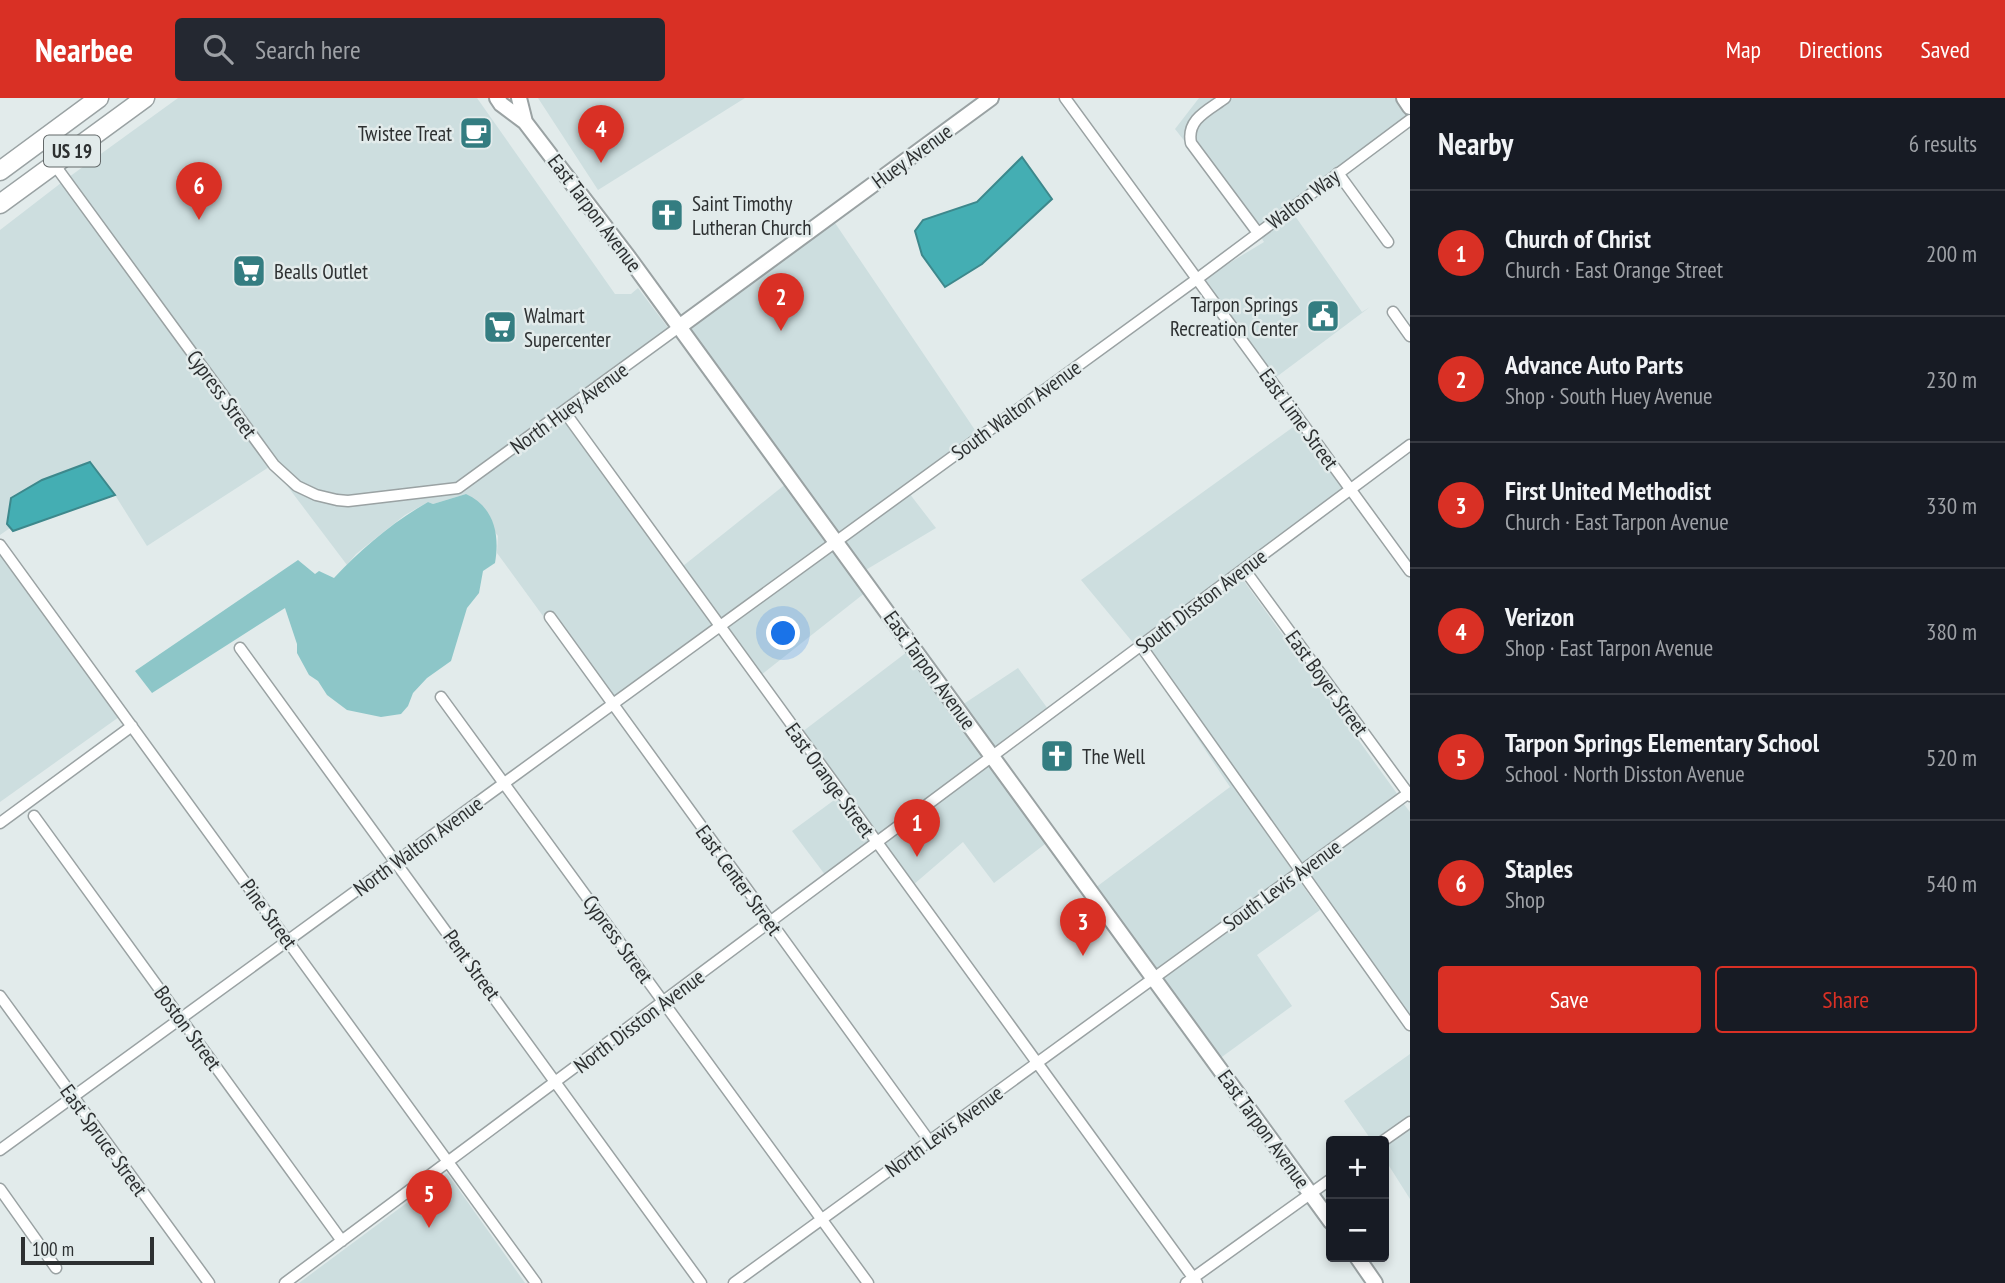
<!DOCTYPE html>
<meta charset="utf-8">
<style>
:root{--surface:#171b24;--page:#242831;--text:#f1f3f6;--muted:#9ea1a6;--line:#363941;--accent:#d93025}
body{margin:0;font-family:"PT Sans Narrow",sans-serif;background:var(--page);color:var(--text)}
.controls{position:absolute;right:21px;bottom:21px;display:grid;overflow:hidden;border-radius:7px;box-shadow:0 4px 10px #0003}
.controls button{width:63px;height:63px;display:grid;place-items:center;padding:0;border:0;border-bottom:2px solid var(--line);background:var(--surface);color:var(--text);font:35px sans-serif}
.scale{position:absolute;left:21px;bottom:18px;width:133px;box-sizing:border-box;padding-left:7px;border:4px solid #2d3031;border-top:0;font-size:19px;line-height:24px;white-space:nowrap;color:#2d3031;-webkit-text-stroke:5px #e2ebeb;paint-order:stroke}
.you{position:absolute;left:784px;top:536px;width:24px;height:24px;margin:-18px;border:5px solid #fff;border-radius:50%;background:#1a73e8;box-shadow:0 0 0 10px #1a73e833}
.badge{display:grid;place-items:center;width:46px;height:46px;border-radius:50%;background:var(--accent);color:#fff;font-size:23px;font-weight:700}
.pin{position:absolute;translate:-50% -58px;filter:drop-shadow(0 2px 4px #0008)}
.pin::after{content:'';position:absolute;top:37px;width:24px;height:21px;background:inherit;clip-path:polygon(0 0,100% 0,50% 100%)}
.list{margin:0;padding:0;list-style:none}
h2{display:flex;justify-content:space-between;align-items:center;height:91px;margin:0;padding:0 28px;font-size:30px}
h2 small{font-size:23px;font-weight:400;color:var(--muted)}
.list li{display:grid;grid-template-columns:46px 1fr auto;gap:21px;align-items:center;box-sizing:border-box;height:126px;padding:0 28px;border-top:2px solid var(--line)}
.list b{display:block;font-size:26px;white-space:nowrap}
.list p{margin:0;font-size:23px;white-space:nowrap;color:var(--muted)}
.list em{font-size:23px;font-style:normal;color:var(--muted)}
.actions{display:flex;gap:14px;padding:21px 28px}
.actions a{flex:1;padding:16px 0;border:2px solid var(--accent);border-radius:7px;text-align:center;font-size:24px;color:var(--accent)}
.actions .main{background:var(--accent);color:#fff}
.icon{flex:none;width:38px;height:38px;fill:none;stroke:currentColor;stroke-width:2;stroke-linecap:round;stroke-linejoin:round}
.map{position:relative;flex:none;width:1410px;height:1185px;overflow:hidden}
header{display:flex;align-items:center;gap:42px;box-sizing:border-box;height:98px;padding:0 35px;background:var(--accent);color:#fff}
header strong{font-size:33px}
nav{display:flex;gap:38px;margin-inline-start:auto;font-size:24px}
.search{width:490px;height:63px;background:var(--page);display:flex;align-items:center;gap:18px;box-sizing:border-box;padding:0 24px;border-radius:7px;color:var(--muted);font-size:26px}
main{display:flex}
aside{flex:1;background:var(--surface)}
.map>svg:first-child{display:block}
.built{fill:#cddedf}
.green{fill:#8dc6c8}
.water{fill:#44aeb3;stroke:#3d888c;stroke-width:2}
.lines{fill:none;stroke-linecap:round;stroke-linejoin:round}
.street-casing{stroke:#9aa2a3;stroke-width:13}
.secondary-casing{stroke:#9aa2a3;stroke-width:18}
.highway-casing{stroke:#9aa2a3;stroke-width:21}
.street{stroke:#fff;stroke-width:10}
.secondary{stroke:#fff;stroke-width:14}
.highway{stroke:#fff;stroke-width:18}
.labels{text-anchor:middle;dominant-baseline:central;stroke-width:5;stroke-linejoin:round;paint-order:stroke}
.shield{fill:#e2ebeb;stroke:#636869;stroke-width:2}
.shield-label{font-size:19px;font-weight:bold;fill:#2d3031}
.poi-label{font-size:21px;fill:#2d3031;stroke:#e2ebeb;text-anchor:start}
.street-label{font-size:21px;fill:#2d3031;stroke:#e2ebeb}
</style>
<header>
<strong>Nearbee</strong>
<div class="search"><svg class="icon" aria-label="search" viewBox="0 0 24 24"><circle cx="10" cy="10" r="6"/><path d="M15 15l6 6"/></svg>Search here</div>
<nav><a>Map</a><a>Directions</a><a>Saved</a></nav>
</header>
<main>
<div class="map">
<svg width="1410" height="1185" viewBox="0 0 1410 1185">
<rect width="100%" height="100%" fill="#e2ebeb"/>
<path class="built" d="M178,0H477L615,196H631L638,190L669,231L456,385L348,398L318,392L296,381L278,364L69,79Z
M538,0H745L598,92Z
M1199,0H1217L1189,22L1185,31L1186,45L1175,31Z
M1233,0H1397L1410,17L1260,128L1199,47L1195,37L1198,26Z
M61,85L269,369L147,448L115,397L90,364L7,426L10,430L0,437V132Z
M1293,115L1362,214L1370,209L1275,280L1203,181L1264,144L1261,139Z
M833,122L977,335L837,437L688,233L691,226Z
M563,319L712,527L613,600L552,513L543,518L497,455L498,438L466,396L433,406L428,404L405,417L356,456L347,467L285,385L314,401L335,407L457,396Z
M1296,327L1343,391L1135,547L1081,482Z
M787,385L829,442L721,521L683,468Z
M909,395L936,430L864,473L843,444Z
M835,450L866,494L761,577L726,529Z
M0,456L119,619L0,704Z
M1241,479L1398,697L1301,767L1148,549Z
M907,554L950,614L953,613L986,657L878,738L802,634Z
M1149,568L1293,773L1155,874L1095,790L1230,689Z
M1018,570L1048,611L994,651L962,607Z
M989,666L1049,743L994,785L963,744L913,787L883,746Z
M837,700L870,745L826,778L792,733Z
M1403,705L1410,714V918L1306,775Z
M1298,781L1320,812L1257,857L1292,908L1219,961L1161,882Z
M1410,956V1018L1372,1043L1344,1003Z
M1410,1029V1101L1384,1060V1048Z
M447,1075L525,1185H299Z"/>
<path class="green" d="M466,396C494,409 500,436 495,465L483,473L479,495L467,510L451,563L427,580L413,595L408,608L401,616L381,619L347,612L327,597L318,583L309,577L297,555V546L285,510L152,595L135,573L298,462L315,476L319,473L334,480C361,451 393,424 428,404L433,406Z"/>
<path class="water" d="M1022,59L1052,101L982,166L945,189L922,157L915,133L923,122L977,104Z
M90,364L115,397L13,433L7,426L11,400L42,382Z"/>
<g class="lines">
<defs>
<path id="street" d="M1065,0L1410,473
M1225,0C1209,12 1186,21 1191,45L1258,135
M54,66L274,367L297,388L316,397L337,402L348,403L458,390L679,229
M1338,75L1388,144
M1393,214L1410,238
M564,313L1197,1185
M0,447L536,1185
M1244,471L1410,698
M550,519L930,1044
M1141,548L1410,927
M240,550L701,1185
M441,599L868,1185
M34,718L342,1143
M0,725L132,628
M0,898L209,1185
M1383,1043L1410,1024
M0,1052L1197,181L1410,22
M0,1091L56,1170
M285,1185L1410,347
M734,1185L1410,694
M1186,1185L1331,1081"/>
<path id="secondary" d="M497,0L501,6L525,24L629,160L1331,1124
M519,0L525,24
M1404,0L1410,9
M679,229L991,0
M1357,1159L1375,1185"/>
<path id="highway" d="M0,73L99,0
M0,106L145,0"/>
</defs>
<use href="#street" class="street-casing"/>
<use href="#secondary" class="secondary-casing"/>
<use href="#highway" class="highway-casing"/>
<use href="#street" class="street"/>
<use href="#secondary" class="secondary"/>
<use href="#highway" class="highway"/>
</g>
<defs>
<symbol id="cafe-square" viewBox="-11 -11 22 22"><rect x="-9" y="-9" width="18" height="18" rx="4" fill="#347d81" stroke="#e2ebeb"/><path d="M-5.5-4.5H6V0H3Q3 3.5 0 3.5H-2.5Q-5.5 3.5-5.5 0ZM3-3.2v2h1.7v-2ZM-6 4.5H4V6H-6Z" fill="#fff"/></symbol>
<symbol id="church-square" viewBox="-11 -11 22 22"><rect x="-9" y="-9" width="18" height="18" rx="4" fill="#347d81" stroke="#e2ebeb"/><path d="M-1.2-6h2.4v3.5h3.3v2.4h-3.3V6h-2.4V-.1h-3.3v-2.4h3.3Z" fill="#fff"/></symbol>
<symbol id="supermarket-square" viewBox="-11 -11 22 22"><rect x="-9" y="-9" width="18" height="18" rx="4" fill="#347d81" stroke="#e2ebeb"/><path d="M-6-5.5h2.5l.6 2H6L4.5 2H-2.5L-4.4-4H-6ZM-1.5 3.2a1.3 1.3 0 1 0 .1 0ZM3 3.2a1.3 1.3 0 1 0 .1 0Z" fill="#fff"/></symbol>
<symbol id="civic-square" viewBox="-11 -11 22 22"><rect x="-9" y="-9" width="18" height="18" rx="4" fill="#347d81" stroke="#e2ebeb"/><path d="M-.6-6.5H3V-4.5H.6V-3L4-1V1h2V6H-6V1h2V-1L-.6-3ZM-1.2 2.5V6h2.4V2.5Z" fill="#fff"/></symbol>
</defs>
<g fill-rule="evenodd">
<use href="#cafe-square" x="457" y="16" width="38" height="38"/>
<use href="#church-square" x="648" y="98" width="38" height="38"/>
<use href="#supermarket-square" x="230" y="154" width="38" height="38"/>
<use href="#civic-square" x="1304" y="199" width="38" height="38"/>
<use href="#supermarket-square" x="481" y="210" width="38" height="38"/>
<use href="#church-square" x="1038" y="639" width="38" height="38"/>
</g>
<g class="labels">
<rect class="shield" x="44" y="37.5" width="56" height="31" rx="5"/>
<g class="shield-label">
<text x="72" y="53">US 19</text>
</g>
<g class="poi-label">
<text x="452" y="35" text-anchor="end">Twistee Treat</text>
<text x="692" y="105">Saint Timothy<tspan x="692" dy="24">Lutheran Church</tspan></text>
<text x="274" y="173">Bealls Outlet</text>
<text x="1298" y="206" text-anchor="end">Tarpon Springs<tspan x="1298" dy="24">Recreation Center</tspan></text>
<text x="524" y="217">Walmart<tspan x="524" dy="24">Supercenter</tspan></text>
<text x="1082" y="658">The Well</text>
</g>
<g class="street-label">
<text transform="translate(912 58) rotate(-36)">Huey Avenue</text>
<text transform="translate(1303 101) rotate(-37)">Walton Way</text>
<text transform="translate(595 115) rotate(53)">East Tarpon Avenue</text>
<text transform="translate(222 296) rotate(54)">Cypress Street</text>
<text transform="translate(569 310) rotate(-36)">North Huey Avenue</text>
<text transform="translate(1016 312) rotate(-36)">South Walton Avenue</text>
<text transform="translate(1299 321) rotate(54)">East Lime Street</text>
<text transform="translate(1201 503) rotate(-37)">South Disston Avenue</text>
<text transform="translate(930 572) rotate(54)">East Tarpon Avenue</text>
<text transform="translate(1327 585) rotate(54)">East Boyer Street</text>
<text transform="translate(830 682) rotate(54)">East Orange Street</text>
<text transform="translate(418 748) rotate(-36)">North Walton Avenue</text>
<text transform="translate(739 782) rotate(54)">East Center Street</text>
<text transform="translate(1282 787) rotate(-36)">South Levis Avenue</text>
<text transform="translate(269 816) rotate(54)">Pine Street</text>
<text transform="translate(618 841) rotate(54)">Cypress Street</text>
<text transform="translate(472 867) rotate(54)">Pent Street</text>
<text transform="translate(639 923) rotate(-37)">North Disston Avenue</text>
<text transform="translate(188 930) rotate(54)">Boston Street</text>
<text transform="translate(1264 1031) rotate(54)">East Tarpon Avenue</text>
<text transform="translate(944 1033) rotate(-36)">North Levis Avenue</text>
<text transform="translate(104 1042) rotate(54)">East Spruce Street</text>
</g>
</g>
</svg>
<div class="controls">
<button>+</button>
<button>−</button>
</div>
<div class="scale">100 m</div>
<div class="you"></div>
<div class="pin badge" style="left:917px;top:759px">1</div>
<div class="pin badge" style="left:781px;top:233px">2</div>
<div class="pin badge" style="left:1083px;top:858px">3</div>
<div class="pin badge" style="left:601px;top:65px">4</div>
<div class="pin badge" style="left:429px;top:1130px">5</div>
<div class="pin badge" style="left:199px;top:122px">6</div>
</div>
<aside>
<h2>Nearby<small>6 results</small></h2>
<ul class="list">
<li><span class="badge">1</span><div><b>Church of Christ</b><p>Church · East Orange Street</p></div><em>200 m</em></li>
<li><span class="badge">2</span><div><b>Advance Auto Parts</b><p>Shop · South Huey Avenue</p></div><em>230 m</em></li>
<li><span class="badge">3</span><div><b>First United Methodist</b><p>Church · East Tarpon Avenue</p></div><em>330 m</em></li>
<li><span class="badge">4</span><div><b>Verizon</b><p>Shop · East Tarpon Avenue</p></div><em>380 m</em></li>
<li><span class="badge">5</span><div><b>Tarpon Springs Elementary School</b><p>School · North Disston Avenue</p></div><em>520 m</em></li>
<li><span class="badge">6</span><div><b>Staples</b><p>Shop</p></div><em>540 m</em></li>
</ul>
<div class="actions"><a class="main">Save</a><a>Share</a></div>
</aside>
</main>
